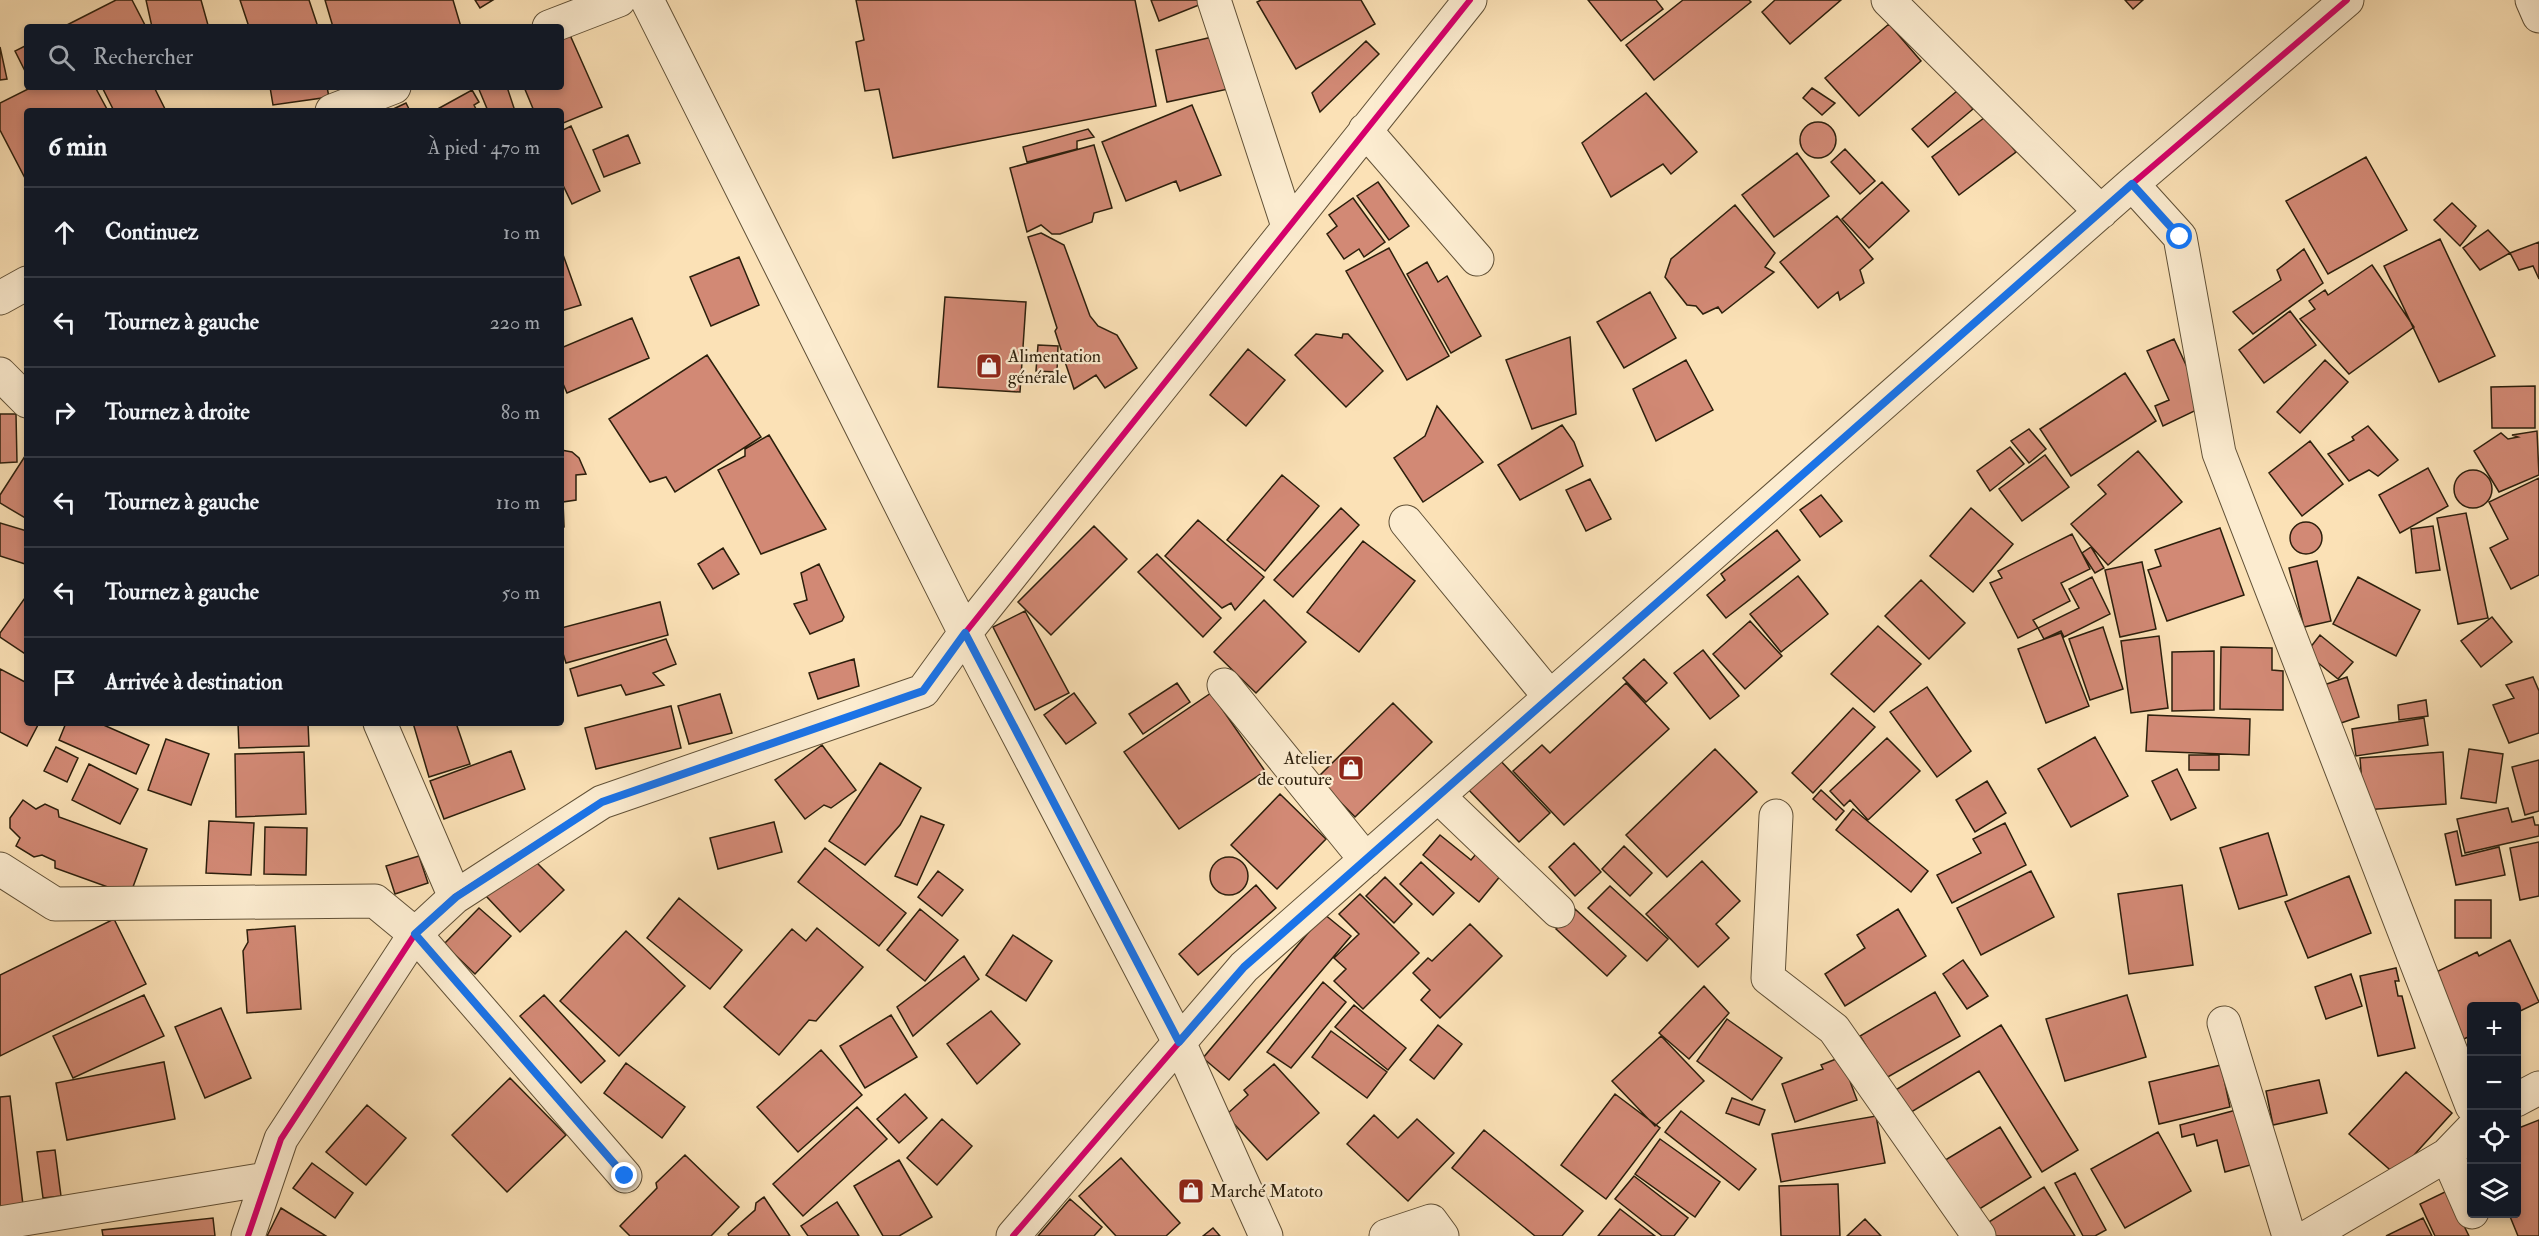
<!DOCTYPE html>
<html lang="fr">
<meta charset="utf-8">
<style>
:root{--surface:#171b24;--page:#20242c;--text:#f1f3f6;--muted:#9ea1a6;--line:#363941}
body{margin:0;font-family:"IM FELL Double Pica",serif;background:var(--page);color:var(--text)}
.controls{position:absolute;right:18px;bottom:18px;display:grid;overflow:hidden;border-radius:6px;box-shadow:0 3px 9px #0003}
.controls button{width:54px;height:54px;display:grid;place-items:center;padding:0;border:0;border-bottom:2px solid var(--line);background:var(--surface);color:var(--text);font:30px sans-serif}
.stop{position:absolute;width:18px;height:18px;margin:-14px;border:4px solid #1a73e8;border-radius:50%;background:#fff}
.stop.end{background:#1a73e8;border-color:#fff;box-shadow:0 2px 6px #0008}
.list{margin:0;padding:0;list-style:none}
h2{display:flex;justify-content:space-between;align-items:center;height:78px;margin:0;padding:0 24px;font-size:26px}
h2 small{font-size:20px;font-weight:400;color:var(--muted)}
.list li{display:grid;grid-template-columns:39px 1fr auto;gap:18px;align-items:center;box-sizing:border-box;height:90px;padding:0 24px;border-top:2px solid var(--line)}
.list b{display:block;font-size:22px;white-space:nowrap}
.list em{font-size:20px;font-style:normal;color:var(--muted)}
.icon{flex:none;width:33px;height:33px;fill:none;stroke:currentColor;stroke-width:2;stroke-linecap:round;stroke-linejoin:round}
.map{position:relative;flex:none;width:2539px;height:1236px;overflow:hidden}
.search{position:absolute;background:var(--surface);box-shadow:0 3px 9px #0003;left:24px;top:24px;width:540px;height:66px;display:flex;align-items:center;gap:15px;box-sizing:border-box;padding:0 21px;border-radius:6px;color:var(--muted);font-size:22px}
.panel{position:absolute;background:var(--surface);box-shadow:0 3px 9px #0003;left:24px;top:108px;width:540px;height:618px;border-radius:6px}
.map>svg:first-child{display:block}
.building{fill:#d28975;stroke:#2c1f0c;stroke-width:1.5}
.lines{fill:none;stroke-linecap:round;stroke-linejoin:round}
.minor-casing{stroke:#605036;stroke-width:35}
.minor{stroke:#fcecd0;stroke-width:33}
.cycleway-casing{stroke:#fcecd0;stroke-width:10}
.cycleway{stroke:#d6006c;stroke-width:6}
.route{stroke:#1a73e8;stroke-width:8}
.labels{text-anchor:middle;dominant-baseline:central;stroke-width:4.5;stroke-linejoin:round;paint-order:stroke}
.poi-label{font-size:18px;fill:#2c1f0c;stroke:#fcecd0;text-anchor:start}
</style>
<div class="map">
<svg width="2539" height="1236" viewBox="0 0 2539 1236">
<rect width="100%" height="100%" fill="#fbe1b6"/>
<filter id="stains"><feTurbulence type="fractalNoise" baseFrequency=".00333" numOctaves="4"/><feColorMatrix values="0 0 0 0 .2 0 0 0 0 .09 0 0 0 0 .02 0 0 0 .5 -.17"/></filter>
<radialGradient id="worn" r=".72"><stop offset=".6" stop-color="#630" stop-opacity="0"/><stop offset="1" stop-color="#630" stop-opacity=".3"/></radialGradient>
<path class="building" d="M116,0H132L146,27H63Z
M146,0H201L208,25L152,27Z
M240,0H309L318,27H249Z
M325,0H453L461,27H333Z
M475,0H493L480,8Z
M856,0H1135L1156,106L893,158L879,89L865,91L856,42L864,40Z
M1151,0H1208L1209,1L1159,21Z
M1261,0H1361L1375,24L1296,69L1257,2Z
M1588,0H1656L1663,9L1621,41Z
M1683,0H1749L1751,2L1654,80L1626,45Z
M1775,0H1841L1790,44L1762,12Z
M2125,0H2143L2133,9Z
M1889,24L1921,61L1859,116L1825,78Z
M570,35L602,107L561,124V111H534L524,87H561V39Z
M1221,35L1233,88L1167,102L1156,50Z
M1366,41L1379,54L1320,112L1312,93Z
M27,45V75L15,51Z
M0,47L7,79L0,80Z
M32,87H95L108,111H27V182L0,130V103Z
M102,87H154L166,111H114Z
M270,87H327L329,97L273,105Z
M478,87H507L515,111H488Z
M1812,88L1835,103L1822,115L1803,98Z
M472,90L479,102L474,105L477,111H434Z
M1957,91L1973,109L1928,147L1912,129Z
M1646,93L1697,152L1671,174L1663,164L1611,197L1582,143Z
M406,103L410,111H389Z
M1192,105L1221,175L1180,191L1176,181L1126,201L1102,142Z
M1988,115L2016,152L1959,195L1932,157Z
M1800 140a18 18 0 1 1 36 0a18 18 0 1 1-36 0Z
M571,126L600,191L572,204L561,181V131Z
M1088,129L1094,137L1077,141V149L1027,162L1023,147Z
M628,135L640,163L604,177L593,150Z
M1094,145L1112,208L1094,213L1092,222L1060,234H1052L1041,225L1027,232L1010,168Z
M1845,149L1875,181L1860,194L1831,162Z
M1797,153L1829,196L1774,237L1742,195Z
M2366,157L2407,230L2328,274L2286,201Z
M1378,182L1409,226L1389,240L1357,196Z
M1882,182L1909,211L1869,248L1842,219Z
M1353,198L1385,242L1364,257L1359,249L1344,259L1327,234L1337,226L1329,215Z
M2452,203L2476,226L2460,246L2434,220Z
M1735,205L1775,253L1765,267L1774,272L1722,313L1718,307L1703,314L1696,306L1687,305L1665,277L1671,259Z
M1837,216L1873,259L1860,270L1864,283L1840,300L1838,292L1818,308L1780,262Z
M2488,230L2510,253L2480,270L2463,248Z
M1041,233L1064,245L1090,316L1098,326L1117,335L1137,368L1105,388L1096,375L1074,389L1055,331L1057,328L1028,237Z
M2440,239L2495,356L2439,382L2384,266Z
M2539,242V279L2533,266L2519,270L2510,253Z
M1389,248L1449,356L1407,380L1346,271Z
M561,249L581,305L561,311Z
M2304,249L2323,283L2253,334L2233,312L2281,280L2277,270Z
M739,257L759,305L711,326L690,277Z
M1427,262L1438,282L1447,276L1481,336L1451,353L1407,274Z
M2372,265L2414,327L2349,374L2300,319L2315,309L2309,301L2325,290L2328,295Z
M1650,292L1676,338L1624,368L1597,322Z
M945,297L1026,302L1020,392L938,387Z
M2290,311L2316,345L2264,383L2239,350Z
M632,318L649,358L567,393L561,379V348Z
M1316,334L1342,338L1343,334H1348L1383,371L1346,407L1295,355Z
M1570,337L1576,414L1532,429L1506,360Z
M2174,339L2205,406L2163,426L2155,406L2169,400L2147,351Z
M1038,345L1058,346L1057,372L1036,371Z
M1248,349L1285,380L1246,426L1210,395Z
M707,355L761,437L675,492L666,477L650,482L609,419Z
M1686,360L1713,410L1656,441L1633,389Z
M2325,360L2348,382L2300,433L2277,412Z
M2125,373L2156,421L2071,476L2040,429Z
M2535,386V428H2492L2491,387Z
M1437,406L1483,462L1423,502L1394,458L1425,436Z
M0,414H16L17,462L0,463Z
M1562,425L1574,442L1583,466L1520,500L1498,465Z
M2368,426L2398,460L2378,476L2369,470L2349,481L2328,454L2354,440L2352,437Z
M2029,429L2046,449L2029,463L2011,441Z
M2537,431L2539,475L2499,492L2474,451L2501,433L2508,439L2518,437L2512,435Z
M769,435L826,529L761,554L718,470L745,456V449Z
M2310,441L2343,484L2302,516L2269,473Z
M2010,447L2024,464L1990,491L1977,471Z
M561,450L572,452L579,458L586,474L576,475V500L563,502L564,527L561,528Z
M2138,451L2182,502L2108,565L2071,524L2106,494L2098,485Z
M27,453V519L0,503V495Z
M2045,455L2069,487L2022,521L1999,489Z
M2428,468L2448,506L2400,533L2379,495Z
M2454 489a19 19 0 1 1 38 0a19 19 0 1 1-38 0Z
M1282,475L1319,506L1265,571L1227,540Z
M2539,478V575L2511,589L2490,548L2508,539L2489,502Z
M1590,479L1611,519L1586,531L1566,490Z
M1821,495L1842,521L1820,537L1800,510Z
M1341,508L1359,525L1293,597L1274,580Z
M1971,508L2013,544L1973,592L1930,556Z
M2466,513L2488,618L2458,624L2437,518Z
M1198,520L1264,577L1235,610L1231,603L1222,608L1165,556Z
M2290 538a16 16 0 1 1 32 0a16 16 0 1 1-32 0Z
M0,523L27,531L25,564L0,556Z
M1094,526L1127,559L1051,635L1018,602Z
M2433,526L2440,570L2416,573L2411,529Z
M2220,528L2244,595L2167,621L2148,570L2161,566L2155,550Z
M1777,530L1800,560L1726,618L1707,595L1725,580L1721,574Z
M2072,534L2090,569L2061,583L2070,601L2033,620L2038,628L2018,638L1990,583L2002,578L1998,571Z
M1363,541L1415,581L1359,652L1307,612Z
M2091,547L2104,568L2095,573L2082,553Z
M723,548L739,574L713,589L698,564Z
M1157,554L1221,618L1203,637L1138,572Z
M2317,561L2331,621L2304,627L2289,568Z
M2142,562L2156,629L2120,637L2105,570Z
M819,564L844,617L842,621L810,634L794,604L807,600L801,573Z
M1798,576L1828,614L1781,652L1750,614Z
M2092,577L2110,614L2064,637L2061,631L2044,639L2038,628L2079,608L2069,589Z
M2358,577L2420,610L2396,656L2333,624Z
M1921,580L1965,623L1929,659L1885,616Z
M27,595V655L0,637V633Z
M1264,600L1306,642L1256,693L1214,652Z
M660,602L668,635L566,663L561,647V628Z
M1025,611L1069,693L1035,710L993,627Z
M2492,617L2512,642L2481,667L2461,641Z
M1750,621L1782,656L1745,689L1713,654Z
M1878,626L1921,664L1874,712L1831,674Z
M2103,627L2123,689L2090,700L2069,639Z
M2061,633L2089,706L2046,723L2018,649Z
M2320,635L2353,662L2338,679L2306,653Z
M2159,636L2168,708L2131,713L2121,641Z
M666,639L676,664L653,673L664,685L626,695L621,685L578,696L570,669Z
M2221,647L2272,648V670L2283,671V710L2220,709Z
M1703,650L1739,696L1710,719L1674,673Z
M2214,651V710L2172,711V652Z
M854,659L859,686L818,699L809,673Z
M1644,659L1667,683L1646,702L1623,678Z
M0,669L27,683V723H39L27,746L0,732Z
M2347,677L2359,717L2338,724L2324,685Z
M2533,677L2539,691V733L2509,743L2493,705L2514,698L2506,685Z
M1177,683L1190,702L1143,734L1129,714Z
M1626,683L1669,729L1564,825L1513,771L1542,745L1550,753Z
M1927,687L1971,751L1937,777L1890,712Z
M1074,693L1096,723L1066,744L1044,715Z
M1211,693L1265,771L1179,829L1124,752Z
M720,694L732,733L689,744L678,706Z
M2426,700L2428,716L2399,720L2398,705Z
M1393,703L1432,742L1355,817L1317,778Z
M671,706L681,748L596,769L585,728Z
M1853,708L1875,727L1813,793L1792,773Z
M2148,715L2250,719L2249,755L2146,751Z
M2424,718L2428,745L2356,756L2352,729Z
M66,723H99L149,745L136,774L59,740Z
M238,723H308L309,746L239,748Z
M413,723H456L470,764L429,777Z
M2095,737L2128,796L2071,827L2038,769Z
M1887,738L1920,771L1868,820L1850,800L1844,806L1830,791Z
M166,739L209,754L191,805L148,790Z
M822,745L856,790L831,808L824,805L805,819L775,780Z
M56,747L78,758L67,782L44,771Z
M1715,749L1757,792L1667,877L1626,835Z
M2469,749L2503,754L2496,803L2461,798Z
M511,751L525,789L444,819L430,781Z
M304,752L306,814L236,817L235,754Z
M2443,752L2446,804L2364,810L2360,758Z
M2189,755H2219V770H2189Z
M1496,756L1550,813L1519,842L1464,785Z
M2539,760V811L2525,815L2512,767Z
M880,763L921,788L900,825L865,865L829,841Z
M89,764L138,789L120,824L72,800Z
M2177,769L2196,808L2171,820L2152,781Z
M1987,781L2006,813L1975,832L1956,800Z
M1821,790L1844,811L1836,820L1813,799Z
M1280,794L1326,839L1277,889L1231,845Z
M23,800L36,809L45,804L58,810L59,817L147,849L130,895L55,868V861L42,855L34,857L16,846L20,838L10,828V818Z
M2508,808L2512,822L2533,817L2535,825H2539V836L2465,853L2457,819Z
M1853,809L1928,871L1911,892L1836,830Z
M921,816L944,825L917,885L895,876Z
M209,821L254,823L251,875L206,873Z
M774,822L782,852L718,869L710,838Z
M2005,823L2026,865L1952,903L1937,875L1981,853L1973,839Z
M265,827L307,828L306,875L264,874Z
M2457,831L2462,856L2499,847L2505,875L2456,885L2445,834Z
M2268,833L2287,895L2239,909L2220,848Z
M1440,835L1471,860L1481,848L1506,869L1479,902L1423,855Z
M2539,842V896L2520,900L2510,848Z
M1574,843L1601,872L1575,896L1549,867Z
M1624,846L1652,873L1630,896L1602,869Z
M825,848L906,913L879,946L798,882Z
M529,855L564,890L520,932L486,896Z
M419,856L428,883L395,894L386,866Z
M1210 876a19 19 0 1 1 38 0a19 19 0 1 1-38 0Z
M1702,861L1740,901L1716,924L1729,938L1698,967L1646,914Z
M1421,862L1454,893L1433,915L1400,884Z
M938,871L963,890L942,916L918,897Z
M2031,871L2054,917L1981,955L1957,908Z
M2349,876L2371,933L2308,958L2285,902Z
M1385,877L1412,904L1394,923L1366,896Z
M1256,885L1276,908L1198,975L1179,954Z
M2182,885L2193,965L2129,974L2118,894Z
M1610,886L1668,939L1647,961L1588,908Z
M1360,894L1419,953L1363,1009L1334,981L1346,969L1334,958L1359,934L1339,914Z
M679,898L742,950L710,989L647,938Z
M2455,900H2491V938H2455Z
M479,908L511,936L475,974L444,944Z
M920,909L958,940L925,981L887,950Z
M1575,909L1626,956L1607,976L1556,929Z
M1898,909L1926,956L1845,1006L1825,974L1865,948L1857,935Z
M1324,914L1351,936L1229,1080L1203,1058Z
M114,919L146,984L0,1056V975Z
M1470,924L1502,956L1440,1018L1421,1000L1430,990L1413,973L1428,958L1432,961Z
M295,926L301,1009L247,1013L243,951L248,942L247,930Z
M817,928L863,967L816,1021L809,1020L779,1055L724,1007L792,929L806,941Z
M626,931L685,986L619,1056L560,1001Z
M1013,935L1052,961L1026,1001L986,975Z
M2510,940L2539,1002L2516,1013V1006H2472V1035L2460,1041L2428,976L2477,952L2479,956Z
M964,956L979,979L913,1036L897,1007Z
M1963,960L1988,996L1967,1009L1943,974Z
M2396,968L2399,981H2395L2398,996H2402L2415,1048L2378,1056L2360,976Z
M2351,974L2362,1006L2326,1019L2315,987Z
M1323,982L1346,1002L1291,1068L1267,1052Z
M1704,986L1729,1013L1689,1059L1659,1033Z
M1935,992L1960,1036L1886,1078L1860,1036Z
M144,995L164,1036L73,1078L53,1036Z
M544,995L605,1061L581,1083L520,1016Z
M2127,995L2146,1057L2065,1081L2046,1019Z
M1354,1005L1406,1048L1388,1070L1335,1027Z
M221,1008L251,1078L205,1098L175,1027Z
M991,1011L1020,1044L977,1084L947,1044Z
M891,1015L917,1057L865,1088L840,1046Z
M1727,1019L1782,1058L1752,1100L1697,1061Z
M1438,1025L1462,1044L1434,1079L1410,1060Z
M2001,1025L2078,1150L2042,1172L1979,1071L1908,1114L1894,1091Z
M1331,1031L1387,1072L1367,1098L1312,1057Z
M1661,1036L1704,1081L1655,1126L1612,1081Z
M821,1050L862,1095L798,1152L757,1107Z
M1841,1057L1857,1100L1795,1122L1782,1084L1823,1069L1821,1065Z
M164,1062L175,1119L67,1140L56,1083Z
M626,1063L685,1107L662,1138L604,1093Z
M1274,1064L1319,1113L1267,1160L1226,1115L1248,1095L1244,1090Z
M2221,1065L2230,1107L2159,1124L2149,1082Z
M2406,1072L2452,1113L2396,1175L2349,1134Z
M510,1078L566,1135L507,1192L452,1135Z
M2319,1080L2327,1113L2273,1125L2266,1091Z
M905,1094L927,1118L899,1143L877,1119Z
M1615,1094L1660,1128L1606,1199L1561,1165Z
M10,1096L23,1205L0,1207V1097Z
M1732,1098L1765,1110L1759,1125L1726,1113Z
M367,1105L406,1138L366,1185L326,1152Z
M857,1107L887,1139L803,1216L773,1184Z
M2240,1109L2254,1164L2225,1172L2217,1140L2197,1146L2194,1134L2182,1137L2180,1125Z
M1681,1111L1756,1169L1739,1190L1665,1132Z
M1374,1115L1398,1138L1417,1119L1454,1153L1408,1201L1347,1144Z
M1876,1116L1885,1163L1781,1182L1772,1134Z
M942,1119L972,1146L937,1185L907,1158Z
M2539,1120V1236H2518L2509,1214H2516V1129Z
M2000,1127L2031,1177L1973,1213L1942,1162Z
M1484,1130L1583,1211L1562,1236H1535L1452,1168Z
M2158,1132L2191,1191L2125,1228L2091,1169Z
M1660,1139L1720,1182L1695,1217L1635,1174Z
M55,1150L61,1196L43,1198L37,1152Z
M685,1155L739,1207L711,1236H630L620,1226L657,1188L656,1183Z
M1121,1158L1180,1223L1166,1236H1116L1079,1196Z
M899,1160L932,1217L899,1236H883L854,1186Z
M312,1163L353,1193L335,1218L293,1188Z
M2075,1173L2106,1230L2095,1236H2083L2055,1183Z
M1634,1176L1688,1218L1674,1236H1662L1615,1199Z
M1838,1184L1840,1236H1781L1779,1186Z
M2044,1187L2075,1236H1986L1981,1227Z
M2447,1191L2469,1236H2435L2420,1204Z
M764,1197L790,1236H729L728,1234L755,1210L756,1203Z
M1070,1199L1102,1227L1094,1236H1038Z
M837,1202L859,1236H808L801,1226Z
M281,1208L326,1236H267Z
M1620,1209L1655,1236H1598Z
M213,1218L215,1236H103L102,1230Z
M2423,1218L2432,1236H2386Z
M1865,1219L1881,1236H1847Z
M1213,1228L1220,1236H1203Z"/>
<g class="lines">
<defs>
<path id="minor" d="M647,0L965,633L1179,1042L1266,1236
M1214,0L1288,226
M1888,0L2101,212
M2532,0L2539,16
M549,27L619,0
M332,111L394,87
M1365,130L1477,259
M2132,184L2180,237L2219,453L2472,1106
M0,298L27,283
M0,374L27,401
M1406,522L1550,697
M1224,685L1366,860
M380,723L455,897
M1438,796L1558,911
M1776,816L1768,978L1834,1029L1979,1236
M0,869L55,904L375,901L415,934L625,1176
M2224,1023L2289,1236
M2516,1100L2539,1088
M2447,1155L2472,1212
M0,1223L267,1179
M248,1236L281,1139L415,934L455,897L602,802L923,691L965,633L1470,0
M1013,1236L1244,967L2132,184L2347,0
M1386,1236L1431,1221L1442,1236
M2309,1236L2447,1155L2472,1129"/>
</defs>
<use href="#minor" class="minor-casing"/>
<use href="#minor" class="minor"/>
<defs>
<path id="cycleway" d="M248,1236L281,1139L415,934L455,897L602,802L923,691L965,633L1470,0
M1013,1236L1244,967L2132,184L2347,0"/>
</defs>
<use href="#cycleway" class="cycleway-casing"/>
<use href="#cycleway" class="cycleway"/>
</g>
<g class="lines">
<path class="route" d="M625,1176L415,934L456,897L602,802L923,691L965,633L1179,1042L1244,967L2132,184L2180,237"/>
</g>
<defs>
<symbol id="shop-square" viewBox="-11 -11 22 22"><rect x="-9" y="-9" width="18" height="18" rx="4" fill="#8f2418" stroke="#fcecd0"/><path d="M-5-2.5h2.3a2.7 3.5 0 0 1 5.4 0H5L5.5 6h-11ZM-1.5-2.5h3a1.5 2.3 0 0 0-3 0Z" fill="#fff"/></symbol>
</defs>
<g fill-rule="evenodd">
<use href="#shop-square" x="974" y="351" width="30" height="30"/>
<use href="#shop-square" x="1336" y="753" width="30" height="30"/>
<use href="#shop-square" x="1176" y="1176" width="30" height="30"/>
</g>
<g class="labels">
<g class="poi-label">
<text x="1008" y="356">Alimentation<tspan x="1008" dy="21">générale</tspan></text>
<text x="1332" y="758" text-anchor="end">Atelier<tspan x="1332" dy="21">de couture</tspan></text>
<text x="1210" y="1191">Marché Matoto</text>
</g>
</g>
<rect width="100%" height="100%" filter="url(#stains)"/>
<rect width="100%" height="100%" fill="url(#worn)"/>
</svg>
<div class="controls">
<button>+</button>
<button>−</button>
<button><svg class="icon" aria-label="locate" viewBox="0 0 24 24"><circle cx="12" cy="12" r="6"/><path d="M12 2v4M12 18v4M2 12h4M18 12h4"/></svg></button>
<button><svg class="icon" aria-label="layers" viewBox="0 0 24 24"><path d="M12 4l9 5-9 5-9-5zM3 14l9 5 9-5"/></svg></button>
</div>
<div class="stop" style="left:2180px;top:237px"></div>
<div class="stop end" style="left:625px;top:1176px"></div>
<div class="search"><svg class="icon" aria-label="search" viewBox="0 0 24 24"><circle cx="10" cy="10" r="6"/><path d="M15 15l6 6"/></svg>Rechercher</div>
<section class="panel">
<h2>6 min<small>À pied · 470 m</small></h2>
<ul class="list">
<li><svg class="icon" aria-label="ahead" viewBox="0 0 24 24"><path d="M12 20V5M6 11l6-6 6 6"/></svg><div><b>Continuez</b></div><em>10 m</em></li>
<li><svg class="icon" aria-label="left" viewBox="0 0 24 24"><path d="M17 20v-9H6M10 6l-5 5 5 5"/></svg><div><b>Tournez à gauche</b></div><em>220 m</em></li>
<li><svg class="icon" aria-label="right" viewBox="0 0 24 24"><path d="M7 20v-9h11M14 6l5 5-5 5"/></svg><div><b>Tournez à droite</b></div><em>80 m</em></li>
<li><svg class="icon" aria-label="left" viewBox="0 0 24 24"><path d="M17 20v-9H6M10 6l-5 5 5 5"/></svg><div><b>Tournez à gauche</b></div><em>110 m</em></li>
<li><svg class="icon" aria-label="left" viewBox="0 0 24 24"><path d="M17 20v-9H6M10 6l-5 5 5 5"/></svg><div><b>Tournez à gauche</b></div><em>50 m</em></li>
<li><svg class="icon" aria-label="arrive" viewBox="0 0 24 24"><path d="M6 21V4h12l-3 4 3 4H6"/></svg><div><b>Arrivée à destination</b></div></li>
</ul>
</section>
</div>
